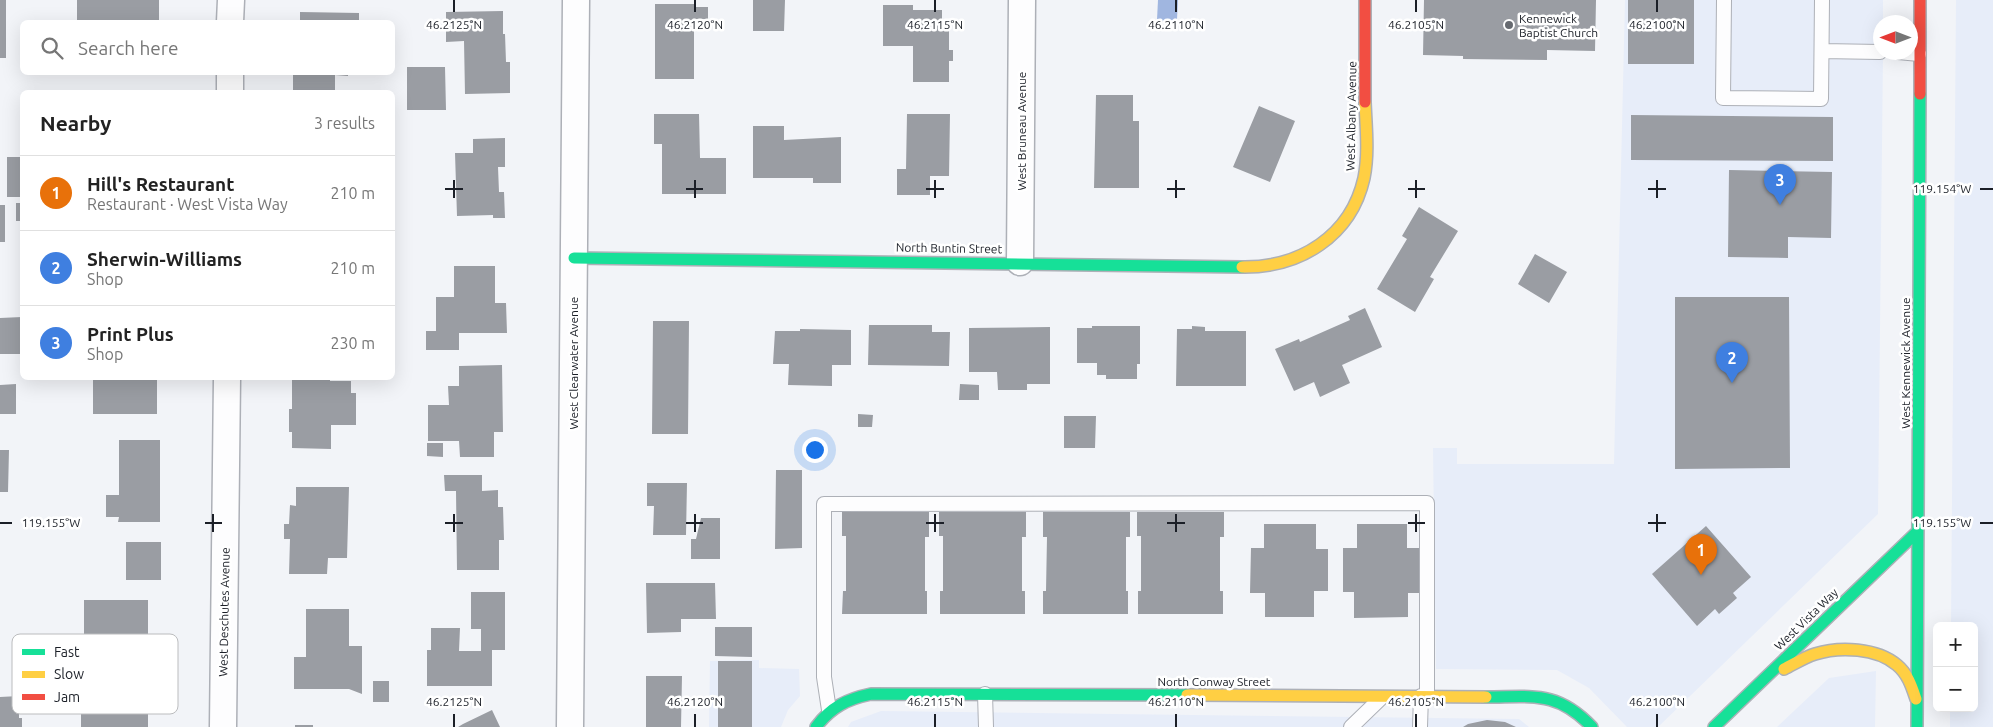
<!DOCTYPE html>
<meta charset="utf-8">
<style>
:root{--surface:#fff;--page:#f2f2f2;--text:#222;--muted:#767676;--line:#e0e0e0;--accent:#666a70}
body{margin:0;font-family:Ubuntu,sans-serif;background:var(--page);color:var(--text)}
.controls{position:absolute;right:15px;bottom:15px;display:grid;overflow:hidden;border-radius:8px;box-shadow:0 5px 20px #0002}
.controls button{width:45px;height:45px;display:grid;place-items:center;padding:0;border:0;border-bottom:1px solid var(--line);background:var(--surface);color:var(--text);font:25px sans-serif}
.compass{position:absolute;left:1873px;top:15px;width:45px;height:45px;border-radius:50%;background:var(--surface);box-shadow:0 5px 20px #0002;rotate:270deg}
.you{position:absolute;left:814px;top:449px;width:18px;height:18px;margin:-12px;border:4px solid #fff;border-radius:50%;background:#1a73e8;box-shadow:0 0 0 8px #1a73e833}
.badge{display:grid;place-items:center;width:32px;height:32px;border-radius:50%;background:var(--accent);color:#fff;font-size:16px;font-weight:700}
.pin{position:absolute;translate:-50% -41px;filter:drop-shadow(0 1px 2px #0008)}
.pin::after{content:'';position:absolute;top:26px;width:18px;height:15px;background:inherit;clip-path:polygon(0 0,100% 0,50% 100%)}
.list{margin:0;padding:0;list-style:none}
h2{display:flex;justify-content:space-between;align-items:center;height:65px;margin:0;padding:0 20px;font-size:21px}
h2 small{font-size:16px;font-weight:400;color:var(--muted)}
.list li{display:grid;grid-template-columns:32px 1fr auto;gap:15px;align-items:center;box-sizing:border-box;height:75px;padding:0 20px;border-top:1px solid var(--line)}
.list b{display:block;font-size:19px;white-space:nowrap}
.list p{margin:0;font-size:16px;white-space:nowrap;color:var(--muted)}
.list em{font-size:16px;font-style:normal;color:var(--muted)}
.icon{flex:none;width:28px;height:28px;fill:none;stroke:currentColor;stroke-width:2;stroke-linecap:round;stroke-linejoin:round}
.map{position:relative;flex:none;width:1993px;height:727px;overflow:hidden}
.search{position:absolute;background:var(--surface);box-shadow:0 5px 20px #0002;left:20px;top:20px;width:375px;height:55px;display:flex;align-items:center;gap:12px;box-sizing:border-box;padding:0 18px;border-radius:8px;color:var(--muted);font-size:19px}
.panel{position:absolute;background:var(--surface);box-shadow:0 5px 20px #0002;left:20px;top:90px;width:375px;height:290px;border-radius:8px}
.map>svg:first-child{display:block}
.built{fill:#e7edf9}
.water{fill:#a0b6e0}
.building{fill:#9a9da3}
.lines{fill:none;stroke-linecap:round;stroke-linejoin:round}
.lane-casing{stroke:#adb0b7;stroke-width:16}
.street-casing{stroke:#adb0b7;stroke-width:29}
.fast-casing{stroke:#adb0b7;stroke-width:14}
.slow-casing{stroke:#adb0b7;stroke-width:14}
.jam-casing{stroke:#adb0b7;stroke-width:14}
.lane{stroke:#fdfdfe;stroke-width:14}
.street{stroke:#fdfdfe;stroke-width:26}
.fast{stroke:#16e098;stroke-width:11}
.slow{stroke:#ffcf43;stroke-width:11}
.jam{stroke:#f24e42;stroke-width:11}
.ticks{fill:none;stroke:#1b1f27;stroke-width:2}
.poi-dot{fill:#666a70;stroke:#fff;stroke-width:2}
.labels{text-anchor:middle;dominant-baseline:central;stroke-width:5;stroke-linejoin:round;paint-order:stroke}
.poi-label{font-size:12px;fill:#1b1f27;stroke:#fff;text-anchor:start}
.street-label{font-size:12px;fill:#1b1f27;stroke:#fff}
.key{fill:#fff;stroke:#bbbcbe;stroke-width:1}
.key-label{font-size:14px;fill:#1b1f27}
.ticks-label{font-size:12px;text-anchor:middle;fill:#1b1f27;stroke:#fff;stroke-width:5;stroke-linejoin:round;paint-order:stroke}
</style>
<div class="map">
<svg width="1993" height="727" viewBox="0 0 1993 727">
<rect width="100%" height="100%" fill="#f2f4f8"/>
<path class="built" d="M1625,0H1883V22H1880V52L1883,53L1878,514L1658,727H1627L1589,688L1557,670L1436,669L1433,448H1457V464H1614Z
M1956,0H1993V727H1950V708H1974V626H1951Z
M759,660V668L799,669L800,696L788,710L781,727H709L710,661Z
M1876,671L1875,727H1777L1829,678Z
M881,711L1519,719L1529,727H848L851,722Z"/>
<path class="water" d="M1158,0H1178L1177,19L1175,22H1160L1157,20Z"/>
<path class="building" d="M0,0H6V58H0Z
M77,0H159V22L77,21Z
M753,0H785L784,31H753Z
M1424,0H1596L1595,51L1547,50V60L1463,59V56L1423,55Z
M1628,0H1694V64H1628Z
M655,4H694V7H708V19H694V79H655Z
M883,5H913V10H942V29H949V50H953V61H949V82H913V46H883Z
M503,11V34H505L506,62H510V93L465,94L464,41L446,42V12Z
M300,12L359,13V22H300Z
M407,67H445L446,110H407Z
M293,72H348V76L335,75V92H293Z
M1096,95H1133V121H1139V188H1094Z
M1259,106L1295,121L1270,182L1233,167Z
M654,114H699L700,158H726V194H662V144H654Z
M907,114H950L949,176H930V195H897V169H906Z
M1631,115L1833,117V161L1631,160Z
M753,126H784V140L841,137V183H813V178H753Z
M505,138V167H498L499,192H504L505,218H493V215L457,216L455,153H473V139Z
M7,157H22V197H7Z
M1729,170L1832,172L1831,238L1788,237V258L1728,257Z
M16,203H22V221H16Z
M0,205H5V242H0Z
M1419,207L1458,231L1430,277L1434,279L1415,312L1377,289L1407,239L1402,236Z
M1535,254L1567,272L1549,303L1518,284Z
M454,266H495V303H506L507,333H459V350H426V331H436V297H454Z
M1675,297H1789L1790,468L1675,469Z
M1365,308L1382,347L1342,365L1350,383L1320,397L1314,382L1294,391L1275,349L1299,339L1300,342L1350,320L1348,316Z
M22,317V354H0V318Z
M653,321H689L688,434H652Z
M869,325H932V332H950L949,366L868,365Z
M1092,326H1140V364H1137V379H1106V375H1097V363H1077V328H1092Z
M1192,326L1205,327V331H1246V386H1176L1177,329H1192Z
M1050,327V384H1027V390H998L997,372H969V328Z
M800,329L851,330V365H832V386L788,385L789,364H773L775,331H800Z
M502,365L503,432H494V457H460L459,441H428V405H449L448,386H459V366Z
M93,378H157V414H93Z
M292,378H330V381H351V393H356V425H331V449L292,448V432H289V409H292Z
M16,384V414H0V385Z
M960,384L979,385V400H959Z
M858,414L873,415L872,427H858Z
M1064,416H1096L1095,448H1064Z
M119,440H160V522H118L119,517H106V495H119Z
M427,443H443V457L427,456Z
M0,450H9L8,492H0Z
M776,470H802V548L775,549Z
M444,475H482V491L498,490V507H503L504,540H499V570H457L456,491H445Z
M647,483H687L686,535H653L654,506H647Z
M296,487H349L347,558H328L327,574H289L290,539H284V524H289L290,505L296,506Z
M842,512H929V537H925V591H927V614H842L843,591H846V536H842Z
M939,512H1026V537H1022V591H1025V614H940V591H943V536H939Z
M1043,512H1130V537H1126V591H1128V614H1043V591H1046L1047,537H1043Z
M1137,512H1224V537H1220V591H1223V614H1138V591H1141V536H1137Z
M701,518H720V559H691V539H696Z
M1264,524H1316V549H1328V591H1314V617H1265V593H1250L1251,548H1264Z
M1357,524H1407V548H1420V593H1408V617L1354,618V592H1343V548H1357Z
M1706,526L1751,577L1733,593L1737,598L1719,614L1715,609L1697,626L1652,574Z
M126,542H161V580H126Z
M646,583H715L716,619H681V632L647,633Z
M471,592H505V650H492V686H427V650H431V628H460L459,651H481V629H471Z
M84,600H148V637L84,638Z
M306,609H349V646H362V694L349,689H294V657H306Z
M715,627H752V657L715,656Z
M718,661H752V727H718Z
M646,676H682L681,727H646Z
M373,681H389V702H373Z
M19,696V718H22V727H0V697Z
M492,710L500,727H458L463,724Z
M81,713H148V727H81Z
M1487,720L1505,722L1516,727H1463L1468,724Z
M295,725H313V727H295Z"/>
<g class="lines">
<defs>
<path id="lane" d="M1724,0L1723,98L1821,99L1822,0
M1822,51L1880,52
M1898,52L1919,54
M985,694L986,727
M829,710L824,677V504L1427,503V696
M1351,727L1381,698
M1420,727L1421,696"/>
<path id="street" d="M230,22L231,0
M230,92V72
M1020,262L1022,0
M223,727L227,378
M570,727L576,0"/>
<path id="fast" d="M574,258L1242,267
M1486,697C1532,697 1557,690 1592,727
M816,727C831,707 847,699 871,694L1187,695
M1714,727L1918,531
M1917,727L1920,94"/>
<path id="slow" d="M1242,267C1300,268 1351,236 1364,178C1369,153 1366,127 1365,102
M1784,669C1794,664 1805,657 1815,654C1840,646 1877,648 1897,665C1908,674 1912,687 1916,699
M1187,695L1486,697"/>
<path id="jam" d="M1365,0V102
M1920,94V0"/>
</defs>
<use href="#lane" class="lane-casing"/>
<use href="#street" class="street-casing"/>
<use href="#fast" class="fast-casing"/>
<use href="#slow" class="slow-casing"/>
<use href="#jam" class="jam-casing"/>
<use href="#lane" class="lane"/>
<use href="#street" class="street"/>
<use href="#fast" class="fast"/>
<use href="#slow" class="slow"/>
<use href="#jam" class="jam"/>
</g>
<path class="ticks" d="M454,0V12M695,0V12M935,0V12M1176,0V12M1416,0V12M1657,0V12M454,180V198M695,180V198M935,180V198M1176,180V198M1416,180V198M1657,180V198M445,189H463M686,189H703M926,189H944M1167,189H1185M1408,189H1425M1648,189H1666M1980,189H1993M213,514V532M454,514V532M695,514V532M935,514V532M1176,514V532M1416,514V532M1657,514V532M0,523H12M205,523H222M445,523H463M686,523H703M926,523H944M1167,523H1185M1408,523H1425M1648,523H1666M1980,523H1993M454,714V727M695,714V727M935,714V727M1176,714V727M1416,714V727M1657,714V727"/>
<circle class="poi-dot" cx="1509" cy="25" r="5"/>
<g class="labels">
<g class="poi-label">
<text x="1519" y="18">Kennewick<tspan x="1519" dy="14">Baptist Church</tspan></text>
</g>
<g class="street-label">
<text transform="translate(1351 116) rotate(-89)">West Albany Avenue</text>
<text transform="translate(1021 131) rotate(-90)">West Bruneau Avenue</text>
<text transform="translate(949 248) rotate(1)">North Buntin Street</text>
<text transform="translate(573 363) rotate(-90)">West Clearwater Avenue</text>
<text transform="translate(1905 363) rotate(-90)">West Kennewick Avenue</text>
<text transform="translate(224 612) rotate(-89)">West Deschutes Avenue</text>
<text transform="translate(1806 619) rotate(-44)">West Vista Way</text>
<text x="1214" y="681">North Conway Street</text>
</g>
</g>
<rect x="12" y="634" width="166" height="80" rx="8" class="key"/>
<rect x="22" y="649" width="23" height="6" fill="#16e098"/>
<rect x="22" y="671" width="23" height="7" fill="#ffcf43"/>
<rect x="22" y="694" width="23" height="6" fill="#f24e42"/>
<g class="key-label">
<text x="54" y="657">Fast</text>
<text x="54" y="679">Slow</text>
<text x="54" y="702">Jam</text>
</g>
<g class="ticks-label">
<text x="454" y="29">46.2125°N</text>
<text x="695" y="29">46.2120°N</text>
<text x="935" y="29">46.2115°N</text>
<text x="1176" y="29">46.2110°N</text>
<text x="1416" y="29">46.2105°N</text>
<text x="1657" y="29">46.2100°N</text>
<text x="1942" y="193">119.154°W</text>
<text x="1942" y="527">119.155°W</text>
<text x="51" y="527">119.155°W</text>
<text x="454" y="706">46.2125°N</text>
<text x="695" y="706">46.2120°N</text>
<text x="935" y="706">46.2115°N</text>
<text x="1176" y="706">46.2110°N</text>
<text x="1416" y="706">46.2105°N</text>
<text x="1657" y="706">46.2100°N</text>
</g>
</svg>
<div class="controls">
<button>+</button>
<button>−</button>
</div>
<svg class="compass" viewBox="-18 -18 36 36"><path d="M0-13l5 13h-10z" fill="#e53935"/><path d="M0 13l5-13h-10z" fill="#767676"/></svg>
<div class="you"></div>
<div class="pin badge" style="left:1701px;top:575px;background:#e8710a">1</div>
<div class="pin badge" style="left:1732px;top:383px;background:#3f7fe0">2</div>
<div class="pin badge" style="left:1780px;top:205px;background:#3f7fe0">3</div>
<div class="search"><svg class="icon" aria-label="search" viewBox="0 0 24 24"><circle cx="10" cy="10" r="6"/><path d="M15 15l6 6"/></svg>Search here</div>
<section class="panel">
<h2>Nearby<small>3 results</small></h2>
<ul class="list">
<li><span class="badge" style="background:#e8710a">1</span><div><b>Hill's Restaurant</b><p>Restaurant · West Vista Way</p></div><em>210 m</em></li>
<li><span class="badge" style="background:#3f7fe0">2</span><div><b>Sherwin-Williams</b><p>Shop</p></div><em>210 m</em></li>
<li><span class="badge" style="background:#3f7fe0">3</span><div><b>Print Plus</b><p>Shop</p></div><em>230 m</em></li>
</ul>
</section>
</div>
